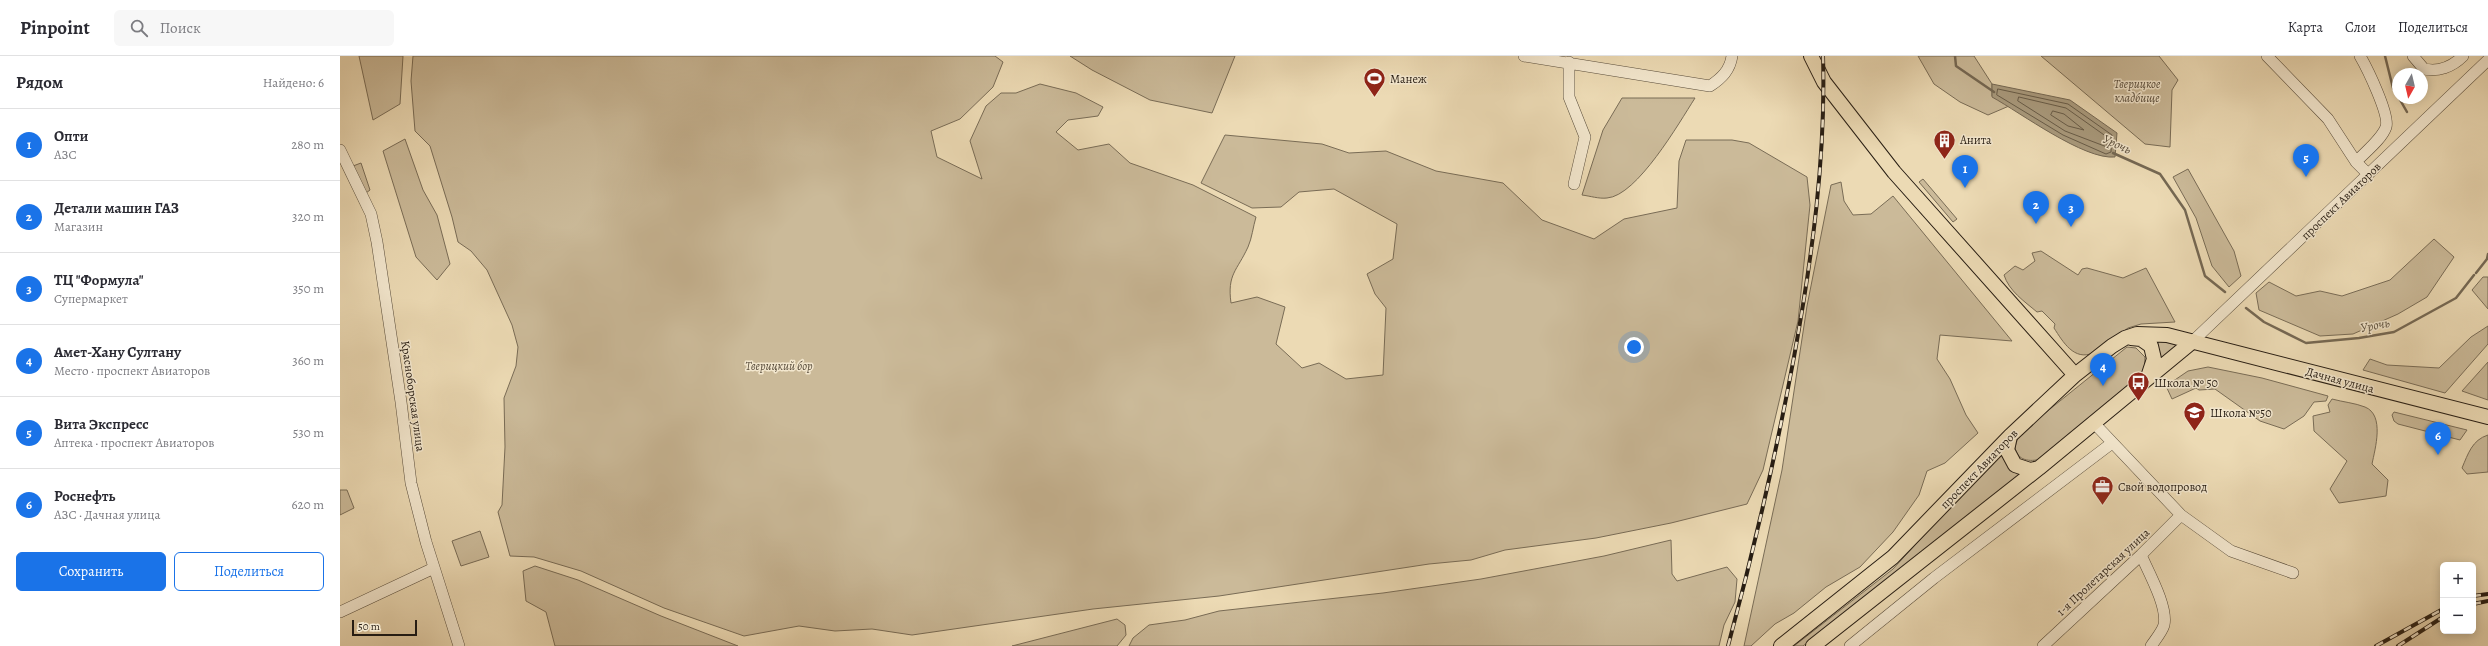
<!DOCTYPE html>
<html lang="ru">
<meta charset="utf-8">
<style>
:root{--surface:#fff;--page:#f7f7f7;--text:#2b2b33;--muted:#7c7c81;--line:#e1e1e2;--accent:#1a73e8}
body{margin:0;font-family:Alegreya,serif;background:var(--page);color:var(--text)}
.controls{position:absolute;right:12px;bottom:12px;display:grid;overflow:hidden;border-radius:6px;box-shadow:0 2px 10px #0003}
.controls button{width:36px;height:36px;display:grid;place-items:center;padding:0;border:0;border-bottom:1px solid var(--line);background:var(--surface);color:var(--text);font:20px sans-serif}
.compass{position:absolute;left:2052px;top:12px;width:36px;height:36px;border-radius:50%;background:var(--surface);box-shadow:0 2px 10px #0003;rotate:188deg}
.scale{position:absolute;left:12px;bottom:10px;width:65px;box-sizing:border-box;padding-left:4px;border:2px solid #271d13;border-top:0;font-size:11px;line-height:14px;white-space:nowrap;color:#271d13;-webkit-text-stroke:3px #f3e7ce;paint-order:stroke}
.you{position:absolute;left:1294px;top:291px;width:14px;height:14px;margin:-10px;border:3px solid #fff;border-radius:50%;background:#1a73e8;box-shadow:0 0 0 6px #1a73e833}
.badge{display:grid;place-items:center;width:26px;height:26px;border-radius:50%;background:var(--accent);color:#fff;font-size:13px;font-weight:700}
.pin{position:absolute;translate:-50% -33px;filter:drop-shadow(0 1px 2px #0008)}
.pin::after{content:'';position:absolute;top:21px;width:14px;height:12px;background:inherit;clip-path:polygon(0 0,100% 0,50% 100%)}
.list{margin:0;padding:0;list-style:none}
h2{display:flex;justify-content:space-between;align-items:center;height:52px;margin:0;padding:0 16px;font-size:17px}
h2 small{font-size:13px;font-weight:400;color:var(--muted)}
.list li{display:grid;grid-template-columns:26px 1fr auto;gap:12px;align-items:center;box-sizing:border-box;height:72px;padding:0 16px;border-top:1px solid var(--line)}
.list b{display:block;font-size:15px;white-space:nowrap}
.list p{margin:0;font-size:13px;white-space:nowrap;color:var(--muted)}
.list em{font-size:13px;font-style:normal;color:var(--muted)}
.actions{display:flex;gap:8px;padding:12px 16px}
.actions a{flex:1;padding:9px 0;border:1px solid var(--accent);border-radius:6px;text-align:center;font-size:14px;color:var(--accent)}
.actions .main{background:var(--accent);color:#fff}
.icon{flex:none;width:22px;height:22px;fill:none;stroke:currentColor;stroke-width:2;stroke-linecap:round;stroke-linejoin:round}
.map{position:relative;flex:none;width:2148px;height:590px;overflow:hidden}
header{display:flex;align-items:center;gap:24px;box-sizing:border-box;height:56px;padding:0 20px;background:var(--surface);border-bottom:1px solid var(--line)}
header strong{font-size:19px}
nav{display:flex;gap:22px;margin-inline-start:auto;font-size:14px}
.search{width:280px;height:36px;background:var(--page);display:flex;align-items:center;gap:10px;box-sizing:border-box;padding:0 14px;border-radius:6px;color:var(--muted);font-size:15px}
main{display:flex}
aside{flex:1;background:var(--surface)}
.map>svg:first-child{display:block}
.green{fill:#cbba99;stroke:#796c56}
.water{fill:#a99a7d;stroke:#756853}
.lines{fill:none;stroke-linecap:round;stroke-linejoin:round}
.shore{stroke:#685c48;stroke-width:1}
.stream{stroke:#756853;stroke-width:2.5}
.minor-casing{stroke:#584c3b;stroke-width:12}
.major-casing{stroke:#271d13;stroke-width:16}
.minor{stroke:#f3e7ce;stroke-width:11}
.major{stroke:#ecdab4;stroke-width:14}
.rail-casing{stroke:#271d13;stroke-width:4}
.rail{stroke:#f3e7ce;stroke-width:2.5;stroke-dasharray:8;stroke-linecap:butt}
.labels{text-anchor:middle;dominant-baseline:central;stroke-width:3;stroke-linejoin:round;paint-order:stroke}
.poi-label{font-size:12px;fill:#271d13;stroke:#f3e7ce;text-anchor:start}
.park-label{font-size:12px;font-style:italic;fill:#584c3b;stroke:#f3e7ce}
.street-label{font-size:12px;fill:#271d13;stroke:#f3e7ce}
.water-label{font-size:13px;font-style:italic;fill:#5b4f3d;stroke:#f3e7ce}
</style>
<header>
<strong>Pinpoint</strong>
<div class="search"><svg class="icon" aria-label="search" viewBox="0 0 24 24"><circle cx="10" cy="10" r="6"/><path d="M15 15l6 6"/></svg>Поиск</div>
<nav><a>Карта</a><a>Слои</a><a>Поделиться</a></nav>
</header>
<main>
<aside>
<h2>Рядом<small>Найдено: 6</small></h2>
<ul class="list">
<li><span class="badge">1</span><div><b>Опти</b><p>АЗС</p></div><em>280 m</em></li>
<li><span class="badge">2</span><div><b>Детали машин ГАЗ</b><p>Магазин</p></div><em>320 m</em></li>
<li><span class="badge">3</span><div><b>ТЦ &quot;Формула&quot;</b><p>Супермаркет</p></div><em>350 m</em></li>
<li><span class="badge">4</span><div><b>Амет-Хану Султану</b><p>Место · проспект Авиаторов</p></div><em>360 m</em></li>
<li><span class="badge">5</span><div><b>Вита Экспресс</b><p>Аптека · проспект Авиаторов</p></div><em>530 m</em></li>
<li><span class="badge">6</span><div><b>Роснефть</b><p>АЗС · Дачная улица</p></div><em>620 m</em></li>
</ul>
<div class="actions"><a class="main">Сохранить</a><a>Поделиться</a></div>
</aside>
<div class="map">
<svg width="2148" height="590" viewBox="0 0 2148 590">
<rect width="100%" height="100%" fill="#ecdab4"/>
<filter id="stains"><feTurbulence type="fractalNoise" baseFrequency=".005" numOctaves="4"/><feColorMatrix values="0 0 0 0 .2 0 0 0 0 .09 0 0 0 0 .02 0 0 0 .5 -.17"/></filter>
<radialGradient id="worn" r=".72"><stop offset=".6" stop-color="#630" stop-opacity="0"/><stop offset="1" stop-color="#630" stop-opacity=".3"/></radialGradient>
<path class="green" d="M19,0H63L60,48L33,64Z
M73,0H655L663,6L653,31L620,63L591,75L597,101L642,123L630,85L646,50L661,37H676L700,28L736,37L763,51L758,60L728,64L716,76L738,94L769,88L790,107L853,129L916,161C913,171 912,182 908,191C897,215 887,218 891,247L917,241L945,251L936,288L962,312L979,307L1006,323L1043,319L1046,252L1035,238L1027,218L1053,203L1057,168L994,133L959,136L941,151L912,152L861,127L885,79L982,88L1009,97L1046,95L1096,115L1163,127L1202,164L1254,183L1284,163L1337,152L1339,105L1346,84H1392L1409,87L1467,121L1470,149L1458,265L1423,414L1407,448L1331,467L1256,482L1165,494L1131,504L1089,508L879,540L753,553L572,579L532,573L495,575L459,570L404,580L324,552L241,515L194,501L170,500L158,456L162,449L165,391L164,342L176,310L178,291L172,269L147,214L131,195L118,186L112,161L90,90L75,75L71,25Z
M730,0H895L872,57L810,44L752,14Z
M1578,0H1634L1652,28V40L1669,50L1648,59L1620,46L1594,28Z
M1701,0H1819L1838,24L1832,34L1830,91L1805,88Z
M1282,42H1355C1339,67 1297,140 1267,142C1259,143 1250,140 1242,139L1263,74Z
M65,83L83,134L97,159L110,208L97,224L76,201L43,95Z
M21,107L30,134L26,137L13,110Z
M1848,113L1894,195L1901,220L1889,231L1872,210L1856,162L1833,121Z
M1583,123L1617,163L1613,166L1579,126Z
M1501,126L1504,145L1513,159L1531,158L1553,140L1672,285L1600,279L1597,303L1610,323L1626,359L1638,377L1605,407L1587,415L1579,439L1553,476L1520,511L1486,531L1454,557L1435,568L1411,590H1404L1442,414L1467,250L1491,129Z
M2094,183L2114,201L2087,241L2058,258L2013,278L1980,280L1919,254L1916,237L1929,226L1956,240L1980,235L2002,240L2050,224Z
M1701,195L1738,219L1742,213L1747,212L1783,222L1806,212L1835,266L1801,268L1788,272L1753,297C1734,305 1723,286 1714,272L1715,268L1702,255L1697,256C1684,245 1669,235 1664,219L1675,210L1683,214L1695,205L1692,197Z
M2143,221H2148V253L2132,234Z
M2148,270V288L2105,337L2023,314L2030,303L2047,309L2099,312L2131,281Z
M1812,282L1843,288L1820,306Z
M1787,291L1796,292L1805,301L1804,317L1701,403C1690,406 1677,405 1675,391L1679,378Z
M2148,306V344L2122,335Z
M1868,311L1922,322L1988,340L1986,345L1974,346L1964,360L1944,373L1920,365L1875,333L1859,334L1856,332L1832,343L1826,330L1848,315Z
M1992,343C2003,346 2015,347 2025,351C2045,359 2035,393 2032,408L2048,424L2046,440L1999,447L1990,433L2007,405L1974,375L1973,360L1990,356L1988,349Z
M2054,356L2127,374L2120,384L2058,368L2054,365L2052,359Z
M2148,379V416L2127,418L2122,412C2128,398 2132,384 2148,379Z
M1663,393L1683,417L1463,590H1454L1553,513Z
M0,434H7L14,452L0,459Z
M140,475L149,501L121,510L112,485Z
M1331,484L1332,518L1337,525L1387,511L1397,523L1395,546L1384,569L1379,590H789L793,582L809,569L845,564L879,555L1043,537L1141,523L1264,500Z
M195,510L238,524L321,560L398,590H215L206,556L186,545L183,515Z
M777,563L785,569L786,579L777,590H672Z"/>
<path class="water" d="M1652,28L1730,44L1777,77L1775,101C1744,104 1681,57 1652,41Z"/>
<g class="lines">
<path class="shore" d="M1658,33L1728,48L1772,79L1771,96L1766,98L1723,79L1657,39Z
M1679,41L1726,52L1767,81V91L1725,75L1678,45Z
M1713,55L1724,58L1744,74L1728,70L1711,59Z"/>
<path class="stream" d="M1615,0L1616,10L1654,36
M2045,0L2053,32L2058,41
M2059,42L2067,56
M1773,97L1820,118L1845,154L1865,220L1885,236
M2136,217L2147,203L2148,198
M1906,252L1924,266L1966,287L2019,282L2054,276L2116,242L2134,219"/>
<defs>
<path id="minor" d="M1184,0L1370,30C1382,22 1390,14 1392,0
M1927,0L1988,63L2016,106L2028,118
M2073,0L2084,13C2098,16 2112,11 2123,0
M1229,6V41L1245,81L1234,128
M0,94L31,158L37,186L61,346L71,427L86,486L119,590
M2016,106C2025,96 2042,83 2046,71C2050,59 2027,12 2020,0
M1853,285L2148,4
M1753,366L1841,459L1891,495L1953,517
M1801,499C1809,517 1828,551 1824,569C1822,576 1815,584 1811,590
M0,556L94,512
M1510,590L1594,522L1772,387
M1703,590L1801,499L1841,459"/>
<path id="major" d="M1471,0L1484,26L1554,116L1735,319
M1791,282L1801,283L1811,290L1814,303L1808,321
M1670,380L1667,394L1675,409L1690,414L1699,412
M1441,590L1553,501L1670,380L1735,319L1772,290L1785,282L1797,278L1827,279L2148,361
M1473,590L1699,412L1853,285"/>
</defs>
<use href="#minor" class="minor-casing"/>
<use href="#major" class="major-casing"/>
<use href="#minor" class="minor"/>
<use href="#major" class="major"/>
<defs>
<path id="rail" d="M2133,540L2148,538
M2133,548L2148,545
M1388,590C1414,494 1436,398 1454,301C1472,202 1486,101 1483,0
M2036,590L2103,553
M2058,590L2103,561"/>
</defs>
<use href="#rail" class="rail-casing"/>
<use href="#rail" class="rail"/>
</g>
<defs>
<symbol id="stadium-pin" viewBox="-11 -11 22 30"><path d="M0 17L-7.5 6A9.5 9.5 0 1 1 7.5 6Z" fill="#8f2418" stroke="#f3e7ce"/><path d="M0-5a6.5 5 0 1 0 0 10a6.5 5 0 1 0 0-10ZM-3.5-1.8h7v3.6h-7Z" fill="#fff"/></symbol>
<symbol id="building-pin" viewBox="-11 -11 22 30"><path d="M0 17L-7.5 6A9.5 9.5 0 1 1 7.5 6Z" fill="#8f2418" stroke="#f3e7ce"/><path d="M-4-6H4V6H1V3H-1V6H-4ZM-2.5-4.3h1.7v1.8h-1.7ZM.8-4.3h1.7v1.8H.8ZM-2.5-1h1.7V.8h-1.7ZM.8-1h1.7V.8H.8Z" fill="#fff"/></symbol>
<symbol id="bus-pin" viewBox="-11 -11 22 30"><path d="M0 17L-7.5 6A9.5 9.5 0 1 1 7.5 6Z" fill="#8f2418" stroke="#f3e7ce"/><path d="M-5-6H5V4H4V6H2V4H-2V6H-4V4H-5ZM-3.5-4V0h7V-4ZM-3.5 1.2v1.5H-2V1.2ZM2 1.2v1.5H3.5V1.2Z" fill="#fff"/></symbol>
<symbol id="school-pin" viewBox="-11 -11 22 30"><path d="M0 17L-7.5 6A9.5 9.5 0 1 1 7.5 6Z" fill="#8f2418" stroke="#f3e7ce"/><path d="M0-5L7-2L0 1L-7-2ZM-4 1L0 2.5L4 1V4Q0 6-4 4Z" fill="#fff"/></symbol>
<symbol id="office-pin" viewBox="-11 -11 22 30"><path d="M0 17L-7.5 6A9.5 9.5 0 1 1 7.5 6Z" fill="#8f2418" stroke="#f3e7ce"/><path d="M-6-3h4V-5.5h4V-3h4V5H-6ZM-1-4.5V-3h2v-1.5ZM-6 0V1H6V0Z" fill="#fff"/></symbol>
</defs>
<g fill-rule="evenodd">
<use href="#stadium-pin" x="1022" y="10" width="25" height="34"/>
<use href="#building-pin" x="1592" y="72" width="25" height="34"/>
<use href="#bus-pin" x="1786" y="314" width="25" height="34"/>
<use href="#school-pin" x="1842" y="344" width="25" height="34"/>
<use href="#office-pin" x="1750" y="418" width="25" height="34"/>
</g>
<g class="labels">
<g class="poi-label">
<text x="1050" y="23">Манеж</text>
<text x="1620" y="84">Анита</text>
<text x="1814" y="327">Школа № 50</text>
<text x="1870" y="357">Школа №50</text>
<text x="1778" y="431">Свой водопровод</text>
</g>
<g class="park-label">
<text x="1797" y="28">Тверицкое<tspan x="1797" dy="14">кладбище</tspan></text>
<text x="439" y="310">Тверицкий бор</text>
</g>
<g class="street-label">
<text transform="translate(2001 145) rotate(-44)">проспект Авиаторов</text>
<text transform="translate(2000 324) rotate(15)">Дачная улица</text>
<text transform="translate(73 340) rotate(82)">Красноборская улица</text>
<text transform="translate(1639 413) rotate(-46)">проспект Авиаторов</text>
<text transform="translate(1763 516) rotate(-43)">1-я Пролетарская улица</text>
</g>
<g class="water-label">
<text transform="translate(1777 88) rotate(24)">Урочь</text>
<text transform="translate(2035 269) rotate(-11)">Урочь</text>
</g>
</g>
<rect width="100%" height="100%" filter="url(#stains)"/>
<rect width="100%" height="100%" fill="url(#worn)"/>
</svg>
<div class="controls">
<button>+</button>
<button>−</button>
</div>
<svg class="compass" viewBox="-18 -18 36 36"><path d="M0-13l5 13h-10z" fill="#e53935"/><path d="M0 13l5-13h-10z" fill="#7c7c81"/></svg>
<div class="scale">50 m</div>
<div class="you"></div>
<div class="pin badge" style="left:1625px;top:132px">1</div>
<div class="pin badge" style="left:1696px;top:168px">2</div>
<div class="pin badge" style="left:1731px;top:171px">3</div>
<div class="pin badge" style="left:1763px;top:330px">4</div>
<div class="pin badge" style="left:1966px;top:121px">5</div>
<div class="pin badge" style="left:2098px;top:399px">6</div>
</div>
</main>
